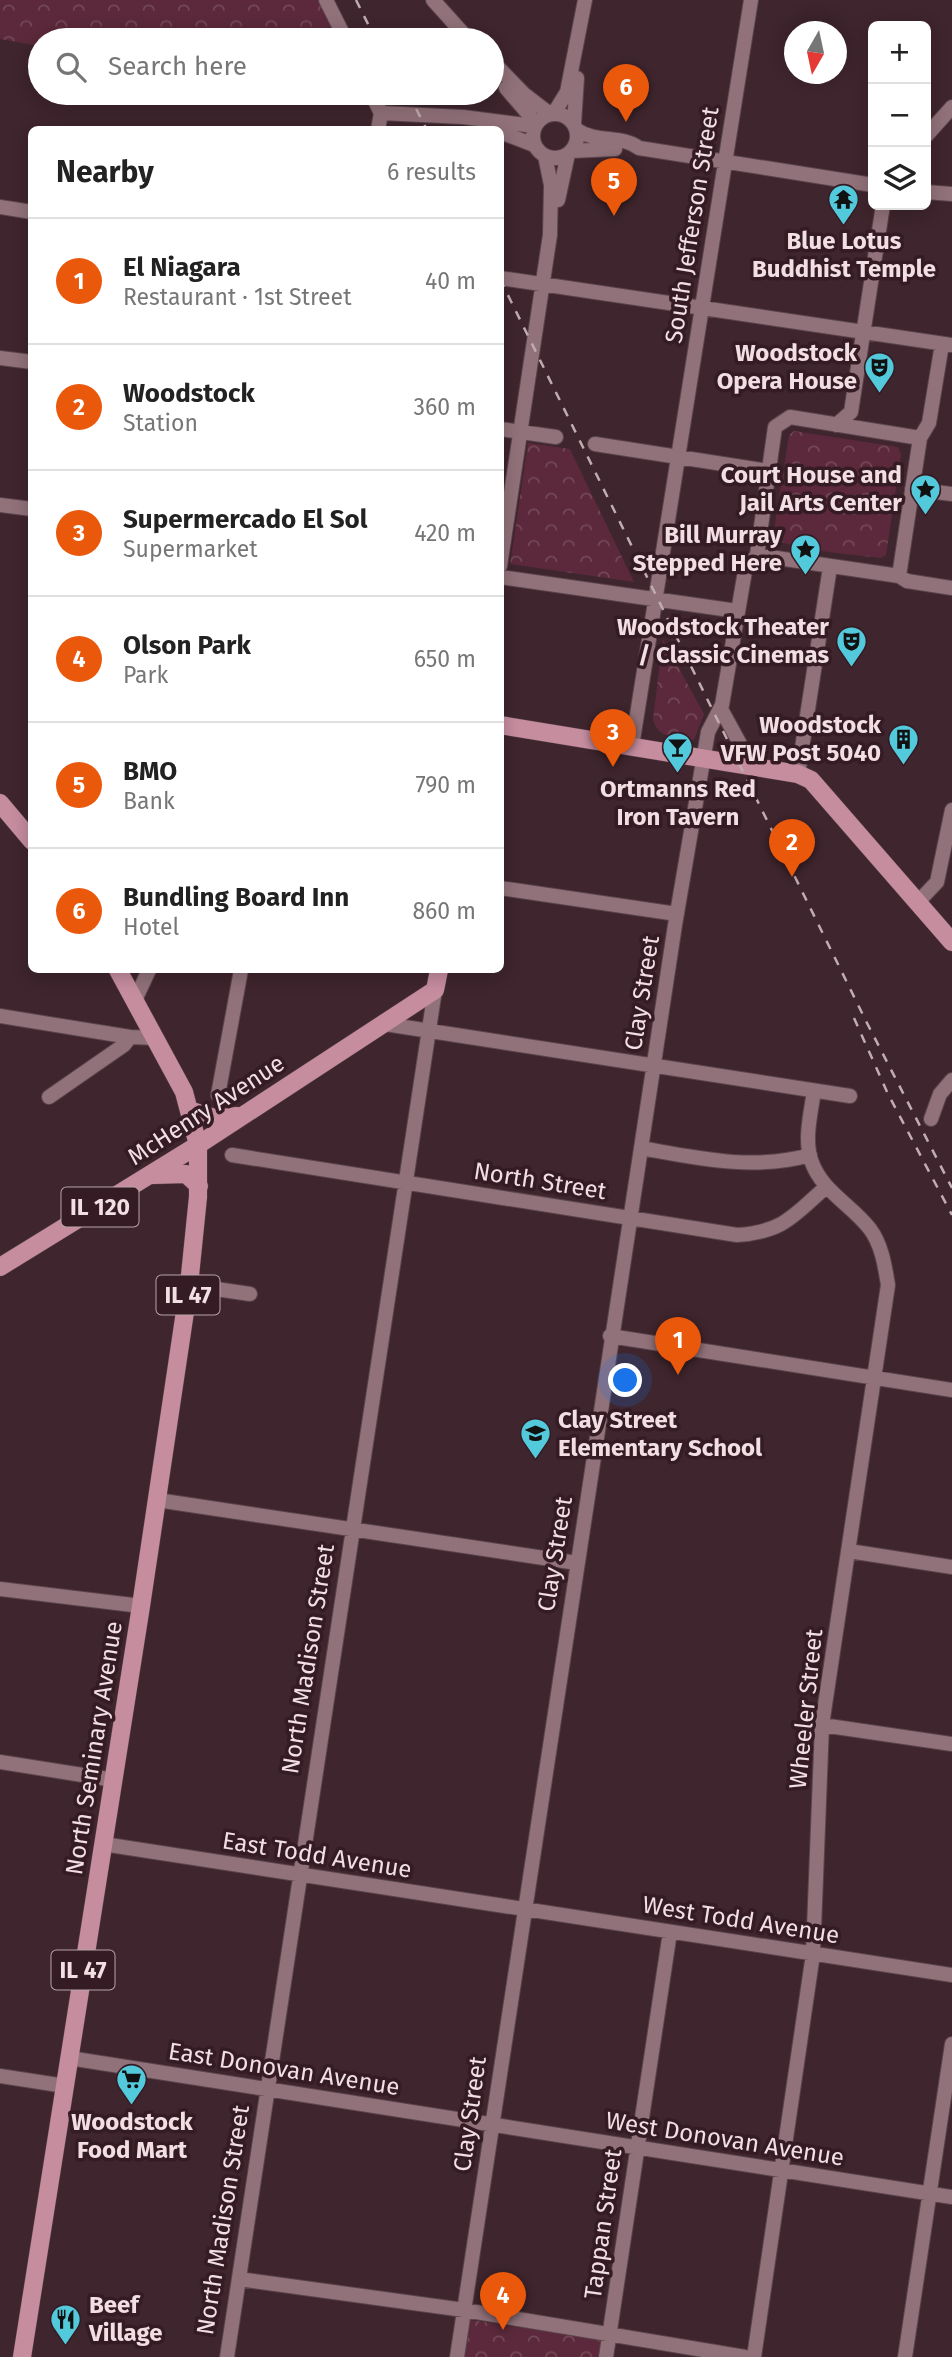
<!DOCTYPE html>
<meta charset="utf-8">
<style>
:root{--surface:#fff;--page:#f2f2f2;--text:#222;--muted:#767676;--line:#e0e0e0;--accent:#ea580c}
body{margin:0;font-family:"Fira Sans",sans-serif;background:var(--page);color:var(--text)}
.controls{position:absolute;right:21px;top:21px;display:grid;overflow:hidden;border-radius:10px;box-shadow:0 4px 18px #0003}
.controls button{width:63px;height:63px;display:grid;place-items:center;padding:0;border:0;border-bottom:2px solid var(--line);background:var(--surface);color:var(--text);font:35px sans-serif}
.compass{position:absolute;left:784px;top:21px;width:63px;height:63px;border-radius:50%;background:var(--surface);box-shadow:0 4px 18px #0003;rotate:189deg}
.you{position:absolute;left:626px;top:1381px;width:24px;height:24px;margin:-18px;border:5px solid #fff;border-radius:50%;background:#1a73e8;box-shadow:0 0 0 10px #1a73e833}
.badge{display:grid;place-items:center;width:46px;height:46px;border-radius:50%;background:var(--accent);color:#fff;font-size:23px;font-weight:700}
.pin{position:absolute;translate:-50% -58px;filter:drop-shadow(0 2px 4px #0008)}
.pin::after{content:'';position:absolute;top:37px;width:24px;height:21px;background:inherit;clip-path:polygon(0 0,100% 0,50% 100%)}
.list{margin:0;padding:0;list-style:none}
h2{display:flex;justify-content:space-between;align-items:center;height:91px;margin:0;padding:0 28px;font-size:30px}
h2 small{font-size:23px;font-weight:400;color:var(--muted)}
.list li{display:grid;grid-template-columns:46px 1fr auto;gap:21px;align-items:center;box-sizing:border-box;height:126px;padding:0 28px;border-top:2px solid var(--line)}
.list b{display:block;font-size:26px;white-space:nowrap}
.list p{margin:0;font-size:23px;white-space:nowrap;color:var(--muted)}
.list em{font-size:23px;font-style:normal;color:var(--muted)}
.icon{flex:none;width:38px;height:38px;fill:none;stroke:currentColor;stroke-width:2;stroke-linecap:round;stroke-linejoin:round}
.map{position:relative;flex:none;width:952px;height:2357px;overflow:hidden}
.search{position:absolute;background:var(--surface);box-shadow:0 4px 18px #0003;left:28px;top:28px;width:476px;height:77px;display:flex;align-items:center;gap:18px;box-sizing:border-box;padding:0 24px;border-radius:38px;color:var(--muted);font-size:26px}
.panel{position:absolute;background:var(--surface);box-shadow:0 4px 18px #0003;left:28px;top:126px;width:476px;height:847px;border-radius:10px}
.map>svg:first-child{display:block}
.park{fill:url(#park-crowns)}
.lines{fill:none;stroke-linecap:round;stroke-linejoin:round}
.minor-casing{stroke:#5a444c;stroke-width:16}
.major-casing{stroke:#5a444c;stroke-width:19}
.minor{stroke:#91717a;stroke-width:14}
.major{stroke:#c68d9f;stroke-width:18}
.rail{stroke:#c0acb1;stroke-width:2.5;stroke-dasharray:9 9;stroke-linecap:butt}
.labels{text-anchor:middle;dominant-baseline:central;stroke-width:7;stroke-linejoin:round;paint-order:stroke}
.shield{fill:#351b24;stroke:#b9a4aa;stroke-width:2}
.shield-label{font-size:23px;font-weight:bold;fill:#f1dfe4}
.street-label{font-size:24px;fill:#f1dfe4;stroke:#351b24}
.poi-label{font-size:24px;font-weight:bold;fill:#f1dfe4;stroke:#351b24;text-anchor:end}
</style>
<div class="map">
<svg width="952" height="2357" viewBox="0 0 952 2357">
<defs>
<pattern id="park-crowns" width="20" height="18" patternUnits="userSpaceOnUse" patternTransform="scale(1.75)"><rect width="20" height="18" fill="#5b293b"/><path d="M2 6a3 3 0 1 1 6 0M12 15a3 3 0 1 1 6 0" fill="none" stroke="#734857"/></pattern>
</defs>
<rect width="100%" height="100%" fill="#3f252d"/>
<path class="park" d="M0,0H318L337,40H40V46L0,39Z
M794,431L898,447L901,454L886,555L881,558C859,555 786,550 773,537L789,435Z
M528,443L570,449L634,582L510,564Z
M663,639L704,714L694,740C676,737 657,739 653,719Z
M470,2320L603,2340L601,2357H465Z"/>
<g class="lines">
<defs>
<path id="minor" d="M326,0L346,40
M433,0L469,40
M492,61L524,94L550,114
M506,88L536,123
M371,93L381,113
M381,113L463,117L534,126
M554,113L567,92L585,0
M533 136a22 22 0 1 1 44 0a22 22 0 1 1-44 0Z
M574,124L577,78
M378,130L381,113
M577,130C596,143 623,135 639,148L873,185
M500,132L534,145
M926,136L952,107
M571,151L615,149
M926,192L952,194
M558,200L568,154
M0,207L32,212
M500,278L952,345
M0,358L32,362
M836,425L851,412L883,205
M500,429L556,437
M595,444L768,471
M912,489L952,494
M0,505L32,509
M757,555L775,427L790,417L920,438
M757,555L899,576L907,581L952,588
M500,566L550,235L551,185L545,156
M899,576L920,438L929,423L942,344
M500,577L737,611
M721,709L744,751
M632,746L751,0
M798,774L830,567
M500,888L677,914
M918,902L937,882L952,810
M135,1000L149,970
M0,1016L130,1037L156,1038
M385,1024L850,1096
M218,1095L241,970
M49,1097L124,1045L130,1037
M931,1119L940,1094L952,1080
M641,1148C697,1158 753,1171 810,1155
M232,1155L737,1235C784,1232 794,1215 826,1187
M189,1285L250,1294
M610,1336L952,1390
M157,1500L577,1563
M849,1551L952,1567
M0,1589L141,1606
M822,1725L952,1744
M0,1762L114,1780
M103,1844L952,1975
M69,2058L952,2197
M0,2076L65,2086
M239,2279L464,2310L745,2357
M227,2357L435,990
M457,2357L675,925L708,732L722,705L745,571L757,555
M606,2357L670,1932
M754,2357L813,1954L822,1725L888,1285C885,1267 882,1245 870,1229C852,1205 821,1191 811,1160C804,1139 811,1112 814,1091
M905,2357L952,2044"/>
<path id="major" d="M500,725L798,774L811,780L952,942
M0,803L32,841
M189,1110L218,1119L237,1116
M153,1175L186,1174L199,1186
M0,1267L198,1145L435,990L439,970
M22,2357L141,1606L189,1285L198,1197V1145L184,1092L118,970"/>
</defs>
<use href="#minor" class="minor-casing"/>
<use href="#major" class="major-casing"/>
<use href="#minor" class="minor"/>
<use href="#major" class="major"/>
<path class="rail" d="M356,0L376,40
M408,93L427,130
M500,279L867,1023L952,1188
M854,1018L888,1094L952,1215"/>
</g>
<defs>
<symbol id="temple-pin" viewBox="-11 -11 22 30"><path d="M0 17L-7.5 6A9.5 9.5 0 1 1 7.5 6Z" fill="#53cadc" stroke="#351b24"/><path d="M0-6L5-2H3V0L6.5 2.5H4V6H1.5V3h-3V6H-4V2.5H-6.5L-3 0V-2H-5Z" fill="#111"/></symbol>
<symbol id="theatre-pin" viewBox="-11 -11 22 30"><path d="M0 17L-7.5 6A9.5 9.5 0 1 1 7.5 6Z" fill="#53cadc" stroke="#351b24"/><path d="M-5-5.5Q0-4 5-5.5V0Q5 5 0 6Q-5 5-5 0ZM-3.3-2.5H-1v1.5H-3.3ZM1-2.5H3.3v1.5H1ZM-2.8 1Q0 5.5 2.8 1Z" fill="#111"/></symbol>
<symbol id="sight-pin" viewBox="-11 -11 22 30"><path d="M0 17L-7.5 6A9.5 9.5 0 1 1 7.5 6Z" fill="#53cadc" stroke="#351b24"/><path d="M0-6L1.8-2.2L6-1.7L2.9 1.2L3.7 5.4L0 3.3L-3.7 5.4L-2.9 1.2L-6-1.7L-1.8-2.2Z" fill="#111"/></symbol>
<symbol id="building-pin" viewBox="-11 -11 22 30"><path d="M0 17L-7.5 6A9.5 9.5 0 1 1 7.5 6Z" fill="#53cadc" stroke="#351b24"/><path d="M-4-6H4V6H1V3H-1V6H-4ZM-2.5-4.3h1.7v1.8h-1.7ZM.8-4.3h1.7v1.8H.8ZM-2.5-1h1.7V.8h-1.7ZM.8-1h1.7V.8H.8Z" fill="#111"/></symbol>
<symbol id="bar-pin" viewBox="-11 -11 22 30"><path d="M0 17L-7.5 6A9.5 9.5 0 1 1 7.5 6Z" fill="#53cadc" stroke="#351b24"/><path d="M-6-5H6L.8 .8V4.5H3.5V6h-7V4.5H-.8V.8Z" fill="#111"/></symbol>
<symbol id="school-pin" viewBox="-11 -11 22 30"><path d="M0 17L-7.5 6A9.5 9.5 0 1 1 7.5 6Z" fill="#53cadc" stroke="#351b24"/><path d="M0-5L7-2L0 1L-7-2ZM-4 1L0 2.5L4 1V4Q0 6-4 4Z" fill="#111"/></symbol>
<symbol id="supermarket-pin" viewBox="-11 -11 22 30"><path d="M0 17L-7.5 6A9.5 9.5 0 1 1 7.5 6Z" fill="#53cadc" stroke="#351b24"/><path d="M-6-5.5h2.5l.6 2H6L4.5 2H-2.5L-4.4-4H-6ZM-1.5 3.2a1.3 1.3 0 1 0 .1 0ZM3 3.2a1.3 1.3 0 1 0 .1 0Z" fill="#111"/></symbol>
<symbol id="restaurant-pin" viewBox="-11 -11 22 30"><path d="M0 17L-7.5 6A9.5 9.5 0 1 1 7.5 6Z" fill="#53cadc" stroke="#351b24"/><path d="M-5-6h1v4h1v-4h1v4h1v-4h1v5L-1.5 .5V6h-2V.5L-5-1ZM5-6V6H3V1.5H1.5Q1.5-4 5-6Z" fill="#111"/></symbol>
</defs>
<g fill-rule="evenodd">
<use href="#temple-pin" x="826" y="182" width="35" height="47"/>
<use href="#theatre-pin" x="862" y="350" width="35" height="47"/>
<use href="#sight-pin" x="908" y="472" width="35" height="47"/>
<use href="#sight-pin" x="788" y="532" width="35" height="47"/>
<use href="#theatre-pin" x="834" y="624" width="35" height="47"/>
<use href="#building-pin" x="886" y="722" width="35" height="47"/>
<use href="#bar-pin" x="660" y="730" width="35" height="47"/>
<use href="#school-pin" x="518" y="1416" width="35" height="47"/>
<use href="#supermarket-pin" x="114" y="2062" width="35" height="47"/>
<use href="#restaurant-pin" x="48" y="2302" width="35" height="47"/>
</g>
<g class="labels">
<g class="shield">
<rect x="61.5" y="1187.5" width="77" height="39" rx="5"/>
<rect x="156.5" y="1275.5" width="63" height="39" rx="5"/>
<rect x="51.5" y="1950.5" width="63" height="39" rx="5"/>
</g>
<g class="shield-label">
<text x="100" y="1207">IL 120</text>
<text x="188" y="1295">IL 47</text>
<text x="83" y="1970">IL 47</text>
</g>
<g class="street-label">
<text transform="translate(692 225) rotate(-81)">South Jefferson Street</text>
<text transform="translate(642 993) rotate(-81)">Clay Street</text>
<text transform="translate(206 1110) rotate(-33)">McHenry Avenue</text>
<text transform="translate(540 1181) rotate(9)">North Street</text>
<text transform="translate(555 1554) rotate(-81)">Clay Street</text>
<text transform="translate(308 1659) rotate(-81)">North Madison Street</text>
<text transform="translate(806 1709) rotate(-84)">Wheeler Street</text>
<text transform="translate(94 1748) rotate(-81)">North Seminary Avenue</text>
<text transform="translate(317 1855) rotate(9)">East Todd Avenue</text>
<text transform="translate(741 1920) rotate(9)">West Todd Avenue</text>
<text transform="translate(284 2069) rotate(9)">East Donovan Avenue</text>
<text transform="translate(470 2114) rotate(-82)">Clay Street</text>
<text transform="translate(725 2139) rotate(9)">West Donovan Avenue</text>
<text transform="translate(223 2220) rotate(-81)">North Madison Street</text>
<text transform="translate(603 2224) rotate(-82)">Tappan Street</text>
</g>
<g class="poi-label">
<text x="844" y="241" text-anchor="middle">Blue Lotus<tspan x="844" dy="28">Buddhist Temple</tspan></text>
<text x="857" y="353">Woodstock<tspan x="857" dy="28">Opera House</tspan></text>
<text x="902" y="475">Court House and<tspan x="902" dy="28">Jail Arts Center</tspan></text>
<text x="782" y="535">Bill Murray<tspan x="782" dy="28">Stepped Here</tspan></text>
<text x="829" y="627">Woodstock Theater<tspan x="829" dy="28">/ Classic Cinemas</tspan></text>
<text x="881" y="725">Woodstock<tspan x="881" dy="28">VFW Post 5040</tspan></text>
<text x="678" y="789" text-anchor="middle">Ortmanns Red<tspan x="678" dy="28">Iron Tavern</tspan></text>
<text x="558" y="1420" text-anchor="start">Clay Street<tspan x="558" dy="28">Elementary School</tspan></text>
<text x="132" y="2122" text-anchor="middle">Woodstock<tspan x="132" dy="28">Food Mart</tspan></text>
<text x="89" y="2305" text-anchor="start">Beef<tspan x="89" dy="28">Village</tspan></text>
</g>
</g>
</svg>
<div class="controls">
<button>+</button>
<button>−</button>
<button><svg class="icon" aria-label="layers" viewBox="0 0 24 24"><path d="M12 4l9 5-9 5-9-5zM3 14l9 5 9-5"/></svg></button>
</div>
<svg class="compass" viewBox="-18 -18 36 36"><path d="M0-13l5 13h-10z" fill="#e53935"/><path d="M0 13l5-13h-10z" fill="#767676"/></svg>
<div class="you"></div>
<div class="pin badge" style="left:678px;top:1375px">1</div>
<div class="pin badge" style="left:792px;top:877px">2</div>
<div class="pin badge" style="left:613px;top:767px">3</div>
<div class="pin badge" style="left:503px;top:2330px">4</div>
<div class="pin badge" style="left:614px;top:216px">5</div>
<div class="pin badge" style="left:626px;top:122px">6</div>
<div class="search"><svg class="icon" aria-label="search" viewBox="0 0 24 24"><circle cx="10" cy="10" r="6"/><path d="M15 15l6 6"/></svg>Search here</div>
<section class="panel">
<h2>Nearby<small>6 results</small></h2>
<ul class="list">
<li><span class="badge">1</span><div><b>El Niagara</b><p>Restaurant · 1st Street</p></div><em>40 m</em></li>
<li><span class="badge">2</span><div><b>Woodstock</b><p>Station</p></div><em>360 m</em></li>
<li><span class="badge">3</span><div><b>Supermercado El Sol</b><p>Supermarket</p></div><em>420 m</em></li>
<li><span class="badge">4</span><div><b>Olson Park</b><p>Park</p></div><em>650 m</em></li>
<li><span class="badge">5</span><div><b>BMO</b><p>Bank</p></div><em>790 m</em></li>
<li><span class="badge">6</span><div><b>Bundling Board Inn</b><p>Hotel</p></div><em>860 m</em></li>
</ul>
</section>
</div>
